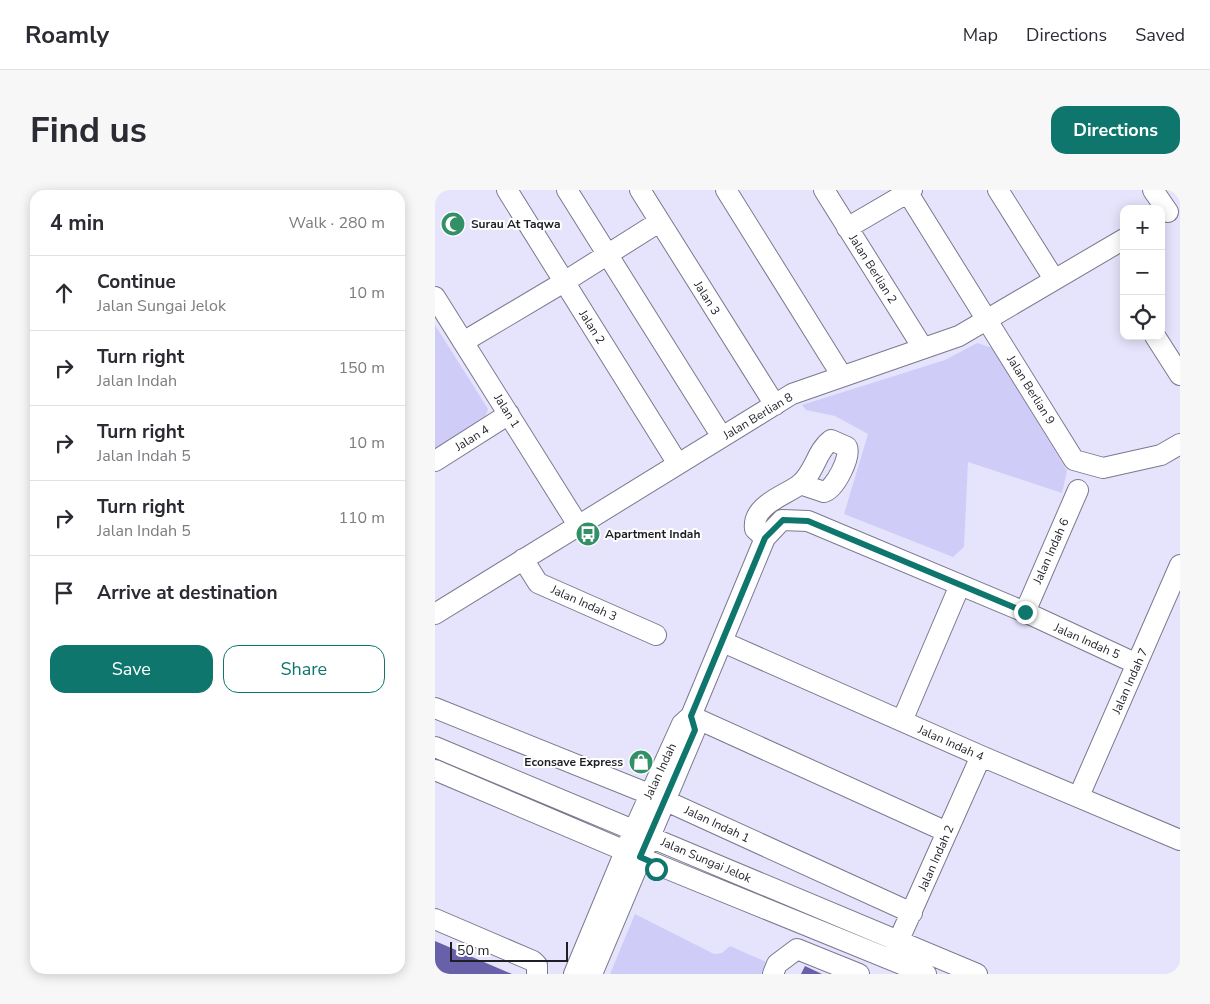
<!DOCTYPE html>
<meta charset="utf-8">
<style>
:root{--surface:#fff;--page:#f7f7f7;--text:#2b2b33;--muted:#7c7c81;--line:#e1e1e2;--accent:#0f766e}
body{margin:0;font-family:"Nunito Sans",sans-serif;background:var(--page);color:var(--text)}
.controls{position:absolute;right:15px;top:15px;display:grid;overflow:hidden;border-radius:10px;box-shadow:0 2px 12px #0003}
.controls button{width:45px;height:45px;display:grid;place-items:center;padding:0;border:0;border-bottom:1px solid var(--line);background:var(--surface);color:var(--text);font:25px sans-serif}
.scale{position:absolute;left:15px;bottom:12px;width:118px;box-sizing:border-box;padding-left:5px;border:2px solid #1e1e26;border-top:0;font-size:14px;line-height:18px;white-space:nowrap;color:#1e1e26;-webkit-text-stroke:4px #fff;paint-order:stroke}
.stop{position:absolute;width:15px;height:15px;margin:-11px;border:4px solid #0f766e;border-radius:50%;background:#fff}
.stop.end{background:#0f766e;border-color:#fff;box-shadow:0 1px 5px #0008}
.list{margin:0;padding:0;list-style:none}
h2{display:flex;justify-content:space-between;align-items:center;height:65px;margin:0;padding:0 20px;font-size:21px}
h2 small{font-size:16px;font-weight:400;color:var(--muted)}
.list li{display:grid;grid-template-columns:32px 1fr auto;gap:15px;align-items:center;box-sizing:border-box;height:75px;padding:0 20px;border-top:1px solid var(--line)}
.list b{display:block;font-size:19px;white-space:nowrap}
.list p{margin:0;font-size:16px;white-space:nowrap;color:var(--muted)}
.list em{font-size:16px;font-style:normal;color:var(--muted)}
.actions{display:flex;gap:10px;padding:15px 20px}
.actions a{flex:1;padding:11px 0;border:1px solid var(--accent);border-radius:15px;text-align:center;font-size:18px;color:var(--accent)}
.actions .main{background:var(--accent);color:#fff}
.icon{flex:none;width:28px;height:28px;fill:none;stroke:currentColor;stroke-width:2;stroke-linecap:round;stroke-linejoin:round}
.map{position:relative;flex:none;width:745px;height:784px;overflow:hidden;border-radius:15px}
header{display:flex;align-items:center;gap:30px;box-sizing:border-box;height:70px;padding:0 25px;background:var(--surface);border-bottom:1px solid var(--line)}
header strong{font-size:24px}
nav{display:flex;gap:28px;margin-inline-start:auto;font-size:18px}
.intro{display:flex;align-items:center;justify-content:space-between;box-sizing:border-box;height:120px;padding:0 30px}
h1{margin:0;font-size:35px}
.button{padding:12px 22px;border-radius:15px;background:var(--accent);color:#fff;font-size:18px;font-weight:700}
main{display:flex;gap:30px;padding:0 30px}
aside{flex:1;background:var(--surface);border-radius:15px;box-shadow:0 2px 12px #0003}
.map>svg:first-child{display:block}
.green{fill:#cfcdf8}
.building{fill:#6860a8}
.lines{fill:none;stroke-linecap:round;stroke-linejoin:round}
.minor-casing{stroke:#7a798e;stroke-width:22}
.minor{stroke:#fff;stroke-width:20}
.route{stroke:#0f766e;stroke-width:6}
.labels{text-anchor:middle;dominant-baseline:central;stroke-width:4;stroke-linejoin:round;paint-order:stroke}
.poi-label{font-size:12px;font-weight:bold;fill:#1e1e26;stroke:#fff;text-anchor:start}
.street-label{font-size:12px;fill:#1e1e26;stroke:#fff}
</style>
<header>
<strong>Roamly</strong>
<nav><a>Map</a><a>Directions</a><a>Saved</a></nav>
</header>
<div class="intro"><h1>Find us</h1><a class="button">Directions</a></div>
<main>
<aside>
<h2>4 min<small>Walk · 280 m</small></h2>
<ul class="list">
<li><svg class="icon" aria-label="ahead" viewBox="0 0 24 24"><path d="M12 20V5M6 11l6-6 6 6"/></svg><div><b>Continue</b><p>Jalan Sungai Jelok</p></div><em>10 m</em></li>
<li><svg class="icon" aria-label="right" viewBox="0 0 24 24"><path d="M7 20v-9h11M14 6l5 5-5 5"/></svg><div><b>Turn right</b><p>Jalan Indah</p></div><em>150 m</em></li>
<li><svg class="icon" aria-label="right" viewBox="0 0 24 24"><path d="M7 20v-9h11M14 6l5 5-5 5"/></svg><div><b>Turn right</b><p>Jalan Indah 5</p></div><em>10 m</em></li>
<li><svg class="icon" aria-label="right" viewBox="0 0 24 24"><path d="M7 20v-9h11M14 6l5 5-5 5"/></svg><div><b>Turn right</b><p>Jalan Indah 5</p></div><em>110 m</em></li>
<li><svg class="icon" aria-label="arrive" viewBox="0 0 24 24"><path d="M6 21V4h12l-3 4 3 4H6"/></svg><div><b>Arrive at destination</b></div></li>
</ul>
<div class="actions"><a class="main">Save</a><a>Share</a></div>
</aside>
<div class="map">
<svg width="745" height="784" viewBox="0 0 745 784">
<rect width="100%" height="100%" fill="#e5e4fc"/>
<path class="green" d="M0,135L53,219L49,231L0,259Z
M542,153L558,158L632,281L627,303L533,272L529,357L518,367L409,324L433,244L400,226L371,220L367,215L510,170Z
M200,724L279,764L287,763L295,756L331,772L326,784H175Z"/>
<path class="building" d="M0,751L77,784H0Z
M370,776L387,784H366Z"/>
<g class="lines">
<defs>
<path id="minor" d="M72,0L243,274
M132,0L287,247
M205,0L340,215
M291,0L407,186
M389,0L488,158
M471,0L639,270L668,278L726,265L745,254
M563,0L619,89
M718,0L733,22
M412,38L477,0
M0,107L143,335
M720,146L745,185
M28,152L129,92L224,32
M0,271L74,224
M330,348L320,339C317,315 349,306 364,295C380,283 381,261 396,250L412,257C416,267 400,299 389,302L365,294
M88,369L103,393L221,445
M590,422L643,300
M0,424L357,204L524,146L689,49
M288,452L546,566L745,650
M0,518L229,610L477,723
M256,526L512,642
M467,531L525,395
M0,557L542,784
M0,580L228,677L491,784
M644,606L745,375
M0,729L98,771L102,775V784
M458,763L546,566
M139,784L199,640L247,534L256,526L330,348L347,330L373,331L590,422L702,474
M157,784L260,540L256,526
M338,784L342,774L362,759L424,784"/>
</defs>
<use href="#minor" class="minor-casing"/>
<use href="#minor" class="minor"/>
</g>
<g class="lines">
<path class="route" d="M221,679L228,677L205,667L260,540L256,526L330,348L348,330L373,331L590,422"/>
</g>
<defs>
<symbol id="mosque-disc" viewBox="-11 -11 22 22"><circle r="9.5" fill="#338f66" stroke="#fff"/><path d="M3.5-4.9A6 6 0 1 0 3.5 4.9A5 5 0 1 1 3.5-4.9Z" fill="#fff"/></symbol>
<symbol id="bus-disc" viewBox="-11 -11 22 22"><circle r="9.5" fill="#338f66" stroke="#fff"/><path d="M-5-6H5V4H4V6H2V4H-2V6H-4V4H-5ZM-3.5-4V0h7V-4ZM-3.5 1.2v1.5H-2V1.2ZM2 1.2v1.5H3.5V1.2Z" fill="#fff"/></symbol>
<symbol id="shop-disc" viewBox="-11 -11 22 22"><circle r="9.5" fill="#338f66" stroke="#fff"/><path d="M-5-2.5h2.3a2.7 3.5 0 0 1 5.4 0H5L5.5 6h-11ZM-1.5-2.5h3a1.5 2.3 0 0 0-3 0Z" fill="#fff"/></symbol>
</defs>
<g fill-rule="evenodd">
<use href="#mosque-disc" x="4" y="20" width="28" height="28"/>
<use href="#bus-disc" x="139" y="330" width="28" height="28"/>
<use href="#shop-disc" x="192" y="558" width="28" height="28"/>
</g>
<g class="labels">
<g class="poi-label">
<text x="36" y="34">Surau At Taqwa</text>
<text x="170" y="344">Apartment Indah</text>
<text x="188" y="572" text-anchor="end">Econsave Express</text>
</g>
<g class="street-label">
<text transform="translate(438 79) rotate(58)">Jalan Berlian 2</text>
<text transform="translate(272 108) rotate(58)">Jalan 3</text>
<text transform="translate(157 137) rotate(58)">Jalan 2</text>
<text transform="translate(596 200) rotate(58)">Jalan Berlian 9</text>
<text transform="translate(72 221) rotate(58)">Jalan 1</text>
<text transform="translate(323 226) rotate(-31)">Jalan Berlian 8</text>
<text transform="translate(37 248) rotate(-32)">Jalan 4</text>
<text transform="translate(616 361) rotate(-66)">Jalan Indah 6</text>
<text transform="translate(149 413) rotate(24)">Jalan Indah 3</text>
<text transform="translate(652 451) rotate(24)">Jalan Indah 5</text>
<text transform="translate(695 491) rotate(-66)">Jalan Indah 7</text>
<text transform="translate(516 553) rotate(24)">Jalan Indah 4</text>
<text transform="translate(225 581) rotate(-65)">Jalan Indah</text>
<text transform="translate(282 634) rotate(25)">Jalan Indah 1</text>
<text transform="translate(501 668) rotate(-66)">Jalan Indah 2</text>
<text transform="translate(271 670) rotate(23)">Jalan Sungai Jelok</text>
</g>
</g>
</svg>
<div class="controls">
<button>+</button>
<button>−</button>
<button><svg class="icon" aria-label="locate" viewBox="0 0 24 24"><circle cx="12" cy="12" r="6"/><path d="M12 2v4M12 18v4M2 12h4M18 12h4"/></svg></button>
</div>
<div class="scale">50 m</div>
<div class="stop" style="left:221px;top:679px"></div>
<div class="stop end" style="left:590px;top:422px"></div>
</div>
</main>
